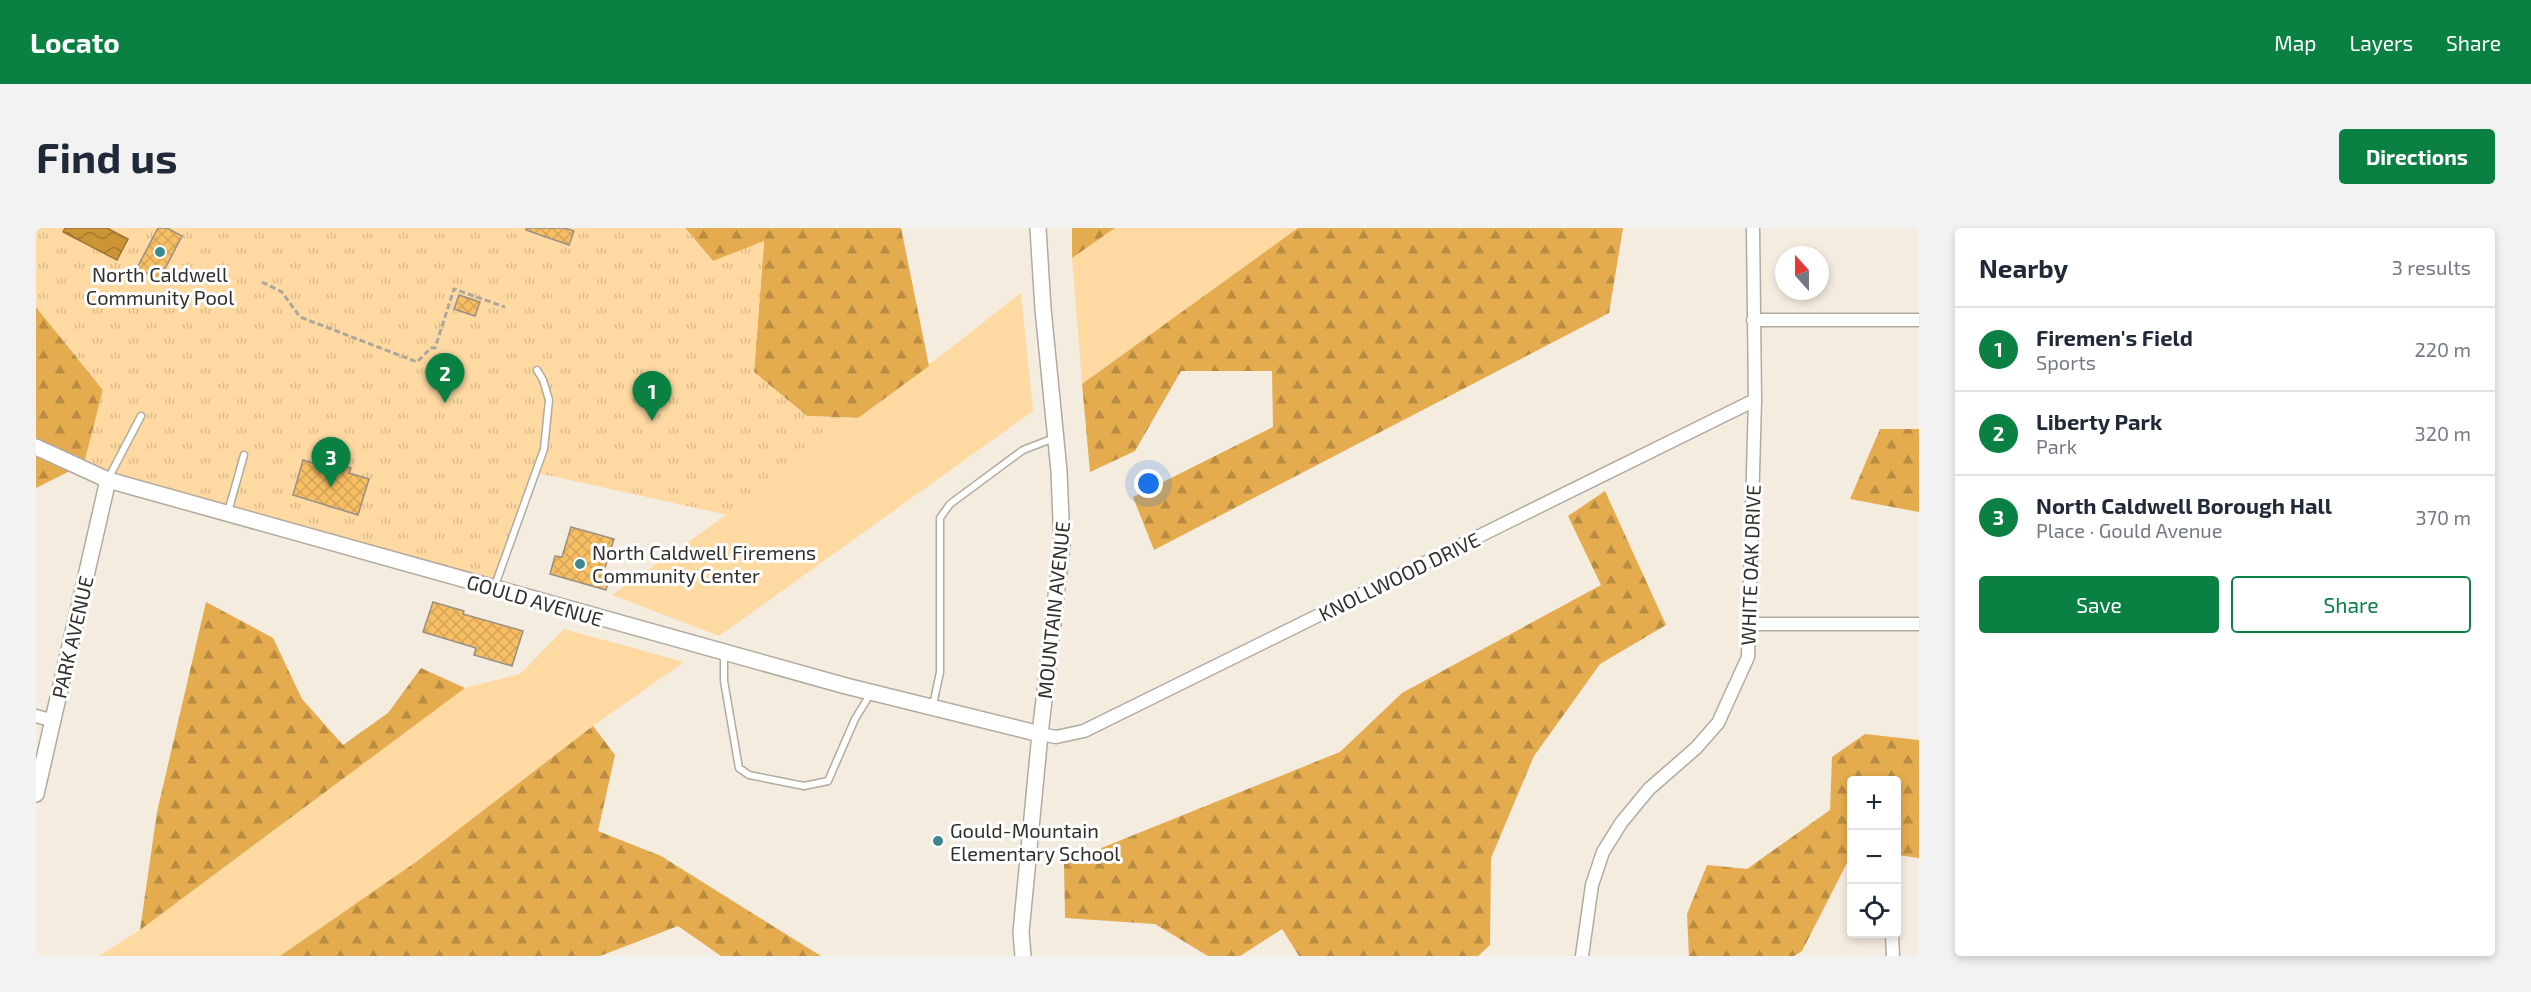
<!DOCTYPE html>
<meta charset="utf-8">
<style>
:root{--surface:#fff;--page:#f2f2f3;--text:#1f2937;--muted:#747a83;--line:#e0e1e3;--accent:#0b8043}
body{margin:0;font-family:"Exo 2",sans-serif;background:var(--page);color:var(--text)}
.controls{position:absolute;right:18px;bottom:18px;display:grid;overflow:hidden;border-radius:6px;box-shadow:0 3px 9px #0003}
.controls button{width:54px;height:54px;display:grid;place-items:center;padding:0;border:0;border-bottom:2px solid var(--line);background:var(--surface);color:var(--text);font:30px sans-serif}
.compass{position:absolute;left:1739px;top:18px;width:54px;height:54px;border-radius:50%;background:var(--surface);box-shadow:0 3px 9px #0003;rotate:339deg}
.you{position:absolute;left:1113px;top:256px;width:21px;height:21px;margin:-15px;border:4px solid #fff;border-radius:50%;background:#1a73e8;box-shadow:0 0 0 9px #1a73e833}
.badge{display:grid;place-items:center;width:39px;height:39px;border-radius:50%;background:var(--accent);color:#fff;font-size:20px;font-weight:700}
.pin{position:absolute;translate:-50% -50px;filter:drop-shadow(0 2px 3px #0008)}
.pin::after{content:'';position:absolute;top:32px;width:21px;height:18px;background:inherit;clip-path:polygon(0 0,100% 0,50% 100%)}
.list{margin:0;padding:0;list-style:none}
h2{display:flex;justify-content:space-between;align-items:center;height:78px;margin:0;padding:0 24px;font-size:26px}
h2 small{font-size:20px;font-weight:400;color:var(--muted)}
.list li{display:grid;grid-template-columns:39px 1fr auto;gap:18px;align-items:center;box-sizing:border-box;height:84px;padding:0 24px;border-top:2px solid var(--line)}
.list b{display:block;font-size:22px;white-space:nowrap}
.list p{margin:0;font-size:20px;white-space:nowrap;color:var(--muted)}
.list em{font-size:20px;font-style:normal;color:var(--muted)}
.actions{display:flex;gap:12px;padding:18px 24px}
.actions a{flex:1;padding:14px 0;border:2px solid var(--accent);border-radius:6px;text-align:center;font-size:21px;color:var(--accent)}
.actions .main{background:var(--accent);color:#fff}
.icon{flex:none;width:33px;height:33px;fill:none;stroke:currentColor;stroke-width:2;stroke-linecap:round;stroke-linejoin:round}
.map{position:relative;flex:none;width:1883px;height:728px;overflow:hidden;border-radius:6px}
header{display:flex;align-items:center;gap:36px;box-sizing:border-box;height:84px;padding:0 30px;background:var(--accent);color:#fff}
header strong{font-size:28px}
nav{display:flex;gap:33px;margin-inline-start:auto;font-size:21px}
.intro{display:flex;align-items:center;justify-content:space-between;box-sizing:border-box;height:144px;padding:0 36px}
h1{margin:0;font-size:42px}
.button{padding:15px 27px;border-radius:6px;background:var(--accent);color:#fff;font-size:21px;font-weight:700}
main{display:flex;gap:36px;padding:0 36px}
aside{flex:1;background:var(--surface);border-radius:6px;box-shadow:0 3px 9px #0003}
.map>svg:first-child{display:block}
.grass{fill:#fed9a2}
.forest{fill:url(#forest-firs)}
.park{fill:url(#park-tufts)}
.water{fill:url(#water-waves);stroke:#9e7632;stroke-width:1.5}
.building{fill:url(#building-cross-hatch);stroke:#989085;stroke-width:1.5}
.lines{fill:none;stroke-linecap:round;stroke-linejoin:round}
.service-casing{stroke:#b2aa9e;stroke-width:9}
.minor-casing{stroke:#b2aa9e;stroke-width:15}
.tertiary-casing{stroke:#b2aa9e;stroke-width:18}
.path{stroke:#aca69c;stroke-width:3;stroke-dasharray:6 3;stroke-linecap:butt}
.service{stroke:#fff;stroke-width:6}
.minor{stroke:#fff;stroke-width:12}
.tertiary{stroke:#fff;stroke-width:15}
.poi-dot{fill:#3f878f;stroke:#fff;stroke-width:2}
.labels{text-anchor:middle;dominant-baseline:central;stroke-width:6;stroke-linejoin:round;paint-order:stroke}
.poi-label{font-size:20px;fill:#322f2a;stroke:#fff;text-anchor:start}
.street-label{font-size:20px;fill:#322f2a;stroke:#fff}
</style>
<header>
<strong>Locato</strong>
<nav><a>Map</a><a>Layers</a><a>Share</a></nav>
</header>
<div class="intro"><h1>Find us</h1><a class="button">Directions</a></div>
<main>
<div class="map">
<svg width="1883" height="728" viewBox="0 0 1883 728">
<defs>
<pattern id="forest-firs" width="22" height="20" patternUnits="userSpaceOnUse" patternTransform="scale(1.5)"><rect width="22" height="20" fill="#e4ab4f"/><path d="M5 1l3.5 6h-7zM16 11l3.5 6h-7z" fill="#b98c42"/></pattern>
<pattern id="park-tufts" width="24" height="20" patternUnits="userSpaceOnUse" patternTransform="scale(1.5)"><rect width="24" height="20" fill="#fed9a2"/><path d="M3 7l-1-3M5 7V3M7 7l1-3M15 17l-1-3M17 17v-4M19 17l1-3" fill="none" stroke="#dabb8c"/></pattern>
<pattern id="water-waves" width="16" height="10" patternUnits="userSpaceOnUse" patternTransform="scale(1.5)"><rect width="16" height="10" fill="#cc9435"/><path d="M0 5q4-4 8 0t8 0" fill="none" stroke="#a6792d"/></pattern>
<pattern id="building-cross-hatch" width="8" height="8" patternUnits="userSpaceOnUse" patternTransform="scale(1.5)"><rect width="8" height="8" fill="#f8be63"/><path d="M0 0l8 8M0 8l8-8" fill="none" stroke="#d5a456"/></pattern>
</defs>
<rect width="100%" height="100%" fill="#f5ece0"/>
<path class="grass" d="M1079,0H1262L1046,156L1036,30Z
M985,65L997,183L683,408L576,367C716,271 852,170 985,65Z
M528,401L648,434L557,498L380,634L244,728H63L104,702L429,460L484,446Z"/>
<path class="forest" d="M649,0H865L893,138L822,190L771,188L718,144L728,14L677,33Z
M1036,0H1079L1036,30Z
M1262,0H1587L1573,85L1118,322L1097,269L1237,199L1236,143H1145L1099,223L1054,244L1046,156Z
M0,79L67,162L48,236L0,260Z
M1844,201H1883V284L1814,271Z
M1569,263L1630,397L1564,436L1498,528L1455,630L1454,717L1442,728H1263L1246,701L1204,728H1172L1119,696L1029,690L1028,635L1304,524L1366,465L1565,357L1532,288Z
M170,374L237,410L266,471L307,517L352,485L385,440L429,460L104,702L121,584Z
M557,498L579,527L562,603L625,628L785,728H685L642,698L564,728H244L380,634Z
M1829,506L1883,512V630L1861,627L1860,552H1816L1815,627L1766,723L1758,728H1653L1651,686L1671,637L1711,641L1794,582L1796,529Z"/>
<path class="park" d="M0,0H649L677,33L728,13L718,144L771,188L822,190L692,287L502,245L461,361L48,236L67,162L0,79Z"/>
<path class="water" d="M29,0H71L92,11L81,32L27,4Z"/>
<path class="building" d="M122,0H131L146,8L123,52L101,40Z
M490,0H529L538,3L533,17L490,2Z
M423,67L444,74L439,88L418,81Z
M267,232L289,239L291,232L315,240L313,245L333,251L322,287L257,267Z
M535,299L578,311L568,343L575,345L570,362L514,346L519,328L526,329Z
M397,374L428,383L427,386L487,403L476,438L438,427L440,420L387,404Z"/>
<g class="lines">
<defs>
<path id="service" d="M72,251L105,188
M192,284L208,227
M458,360L508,221L513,172L507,152L501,142
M688,425V453L703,540L713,547L768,558L792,553L819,491L835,465
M897,477L904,444V290L914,276L987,222L1018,210"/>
<path id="minor" d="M1717,92H1883
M1714,396H1883
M0,488L18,493
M1004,506L1020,509L1048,503L1719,172
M1856,706L1857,728
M1546,728L1556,657L1567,624L1585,595L1613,561L1660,520L1682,495L1712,429L1719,172L1717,0"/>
<path id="tertiary" d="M0,219L72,252L810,458L1004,506
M0,566L72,252
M987,728L985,704L1004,506L1026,317L1023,243L1007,81L1002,0"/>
</defs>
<use href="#service" class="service-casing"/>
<use href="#minor" class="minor-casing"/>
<use href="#tertiary" class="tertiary-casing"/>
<path class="path" d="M226,54L246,64L264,89L381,134L395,120H399L418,61L469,79"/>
<use href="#service" class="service"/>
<use href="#minor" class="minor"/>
<use href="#tertiary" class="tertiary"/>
</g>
<g class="poi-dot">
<circle cx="124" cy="24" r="6"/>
<circle cx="544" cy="336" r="6"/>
<circle cx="902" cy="613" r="6"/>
</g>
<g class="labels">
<g class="poi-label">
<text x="124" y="46" text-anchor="middle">North Caldwell<tspan x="124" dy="23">Community Pool</tspan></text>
<text x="556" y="324">North Caldwell Firemens<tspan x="556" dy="23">Community Center</tspan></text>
<text x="914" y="602">Gould-Mountain<tspan x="914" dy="23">Elementary School</tspan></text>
</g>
<g class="street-label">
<text transform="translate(1714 337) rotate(-88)">WHITE OAK DRIVE</text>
<text transform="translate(1363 348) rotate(-26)">KNOLLWOOD DRIVE</text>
<text transform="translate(499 372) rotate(16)">GOULD AVENUE</text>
<text transform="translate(1017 382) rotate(-84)">MOUNTAIN AVENUE</text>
<text transform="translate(36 409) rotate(-77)">PARK AVENUE</text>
</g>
</g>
</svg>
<div class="controls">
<button>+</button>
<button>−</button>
<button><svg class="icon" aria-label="locate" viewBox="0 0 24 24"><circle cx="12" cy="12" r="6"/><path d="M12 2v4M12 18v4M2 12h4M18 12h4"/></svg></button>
</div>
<svg class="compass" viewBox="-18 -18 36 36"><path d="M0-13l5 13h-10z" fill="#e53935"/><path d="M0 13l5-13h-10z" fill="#747a83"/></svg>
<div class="you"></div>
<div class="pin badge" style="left:616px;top:193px">1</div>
<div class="pin badge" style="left:409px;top:175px">2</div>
<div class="pin badge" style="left:295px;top:259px">3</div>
</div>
<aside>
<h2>Nearby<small>3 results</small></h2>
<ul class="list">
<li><span class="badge">1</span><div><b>Firemen's Field</b><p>Sports</p></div><em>220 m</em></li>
<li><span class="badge">2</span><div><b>Liberty Park</b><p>Park</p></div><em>320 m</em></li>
<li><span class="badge">3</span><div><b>North Caldwell Borough Hall</b><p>Place · Gould Avenue</p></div><em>370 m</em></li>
</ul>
<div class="actions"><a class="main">Save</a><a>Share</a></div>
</aside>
</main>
